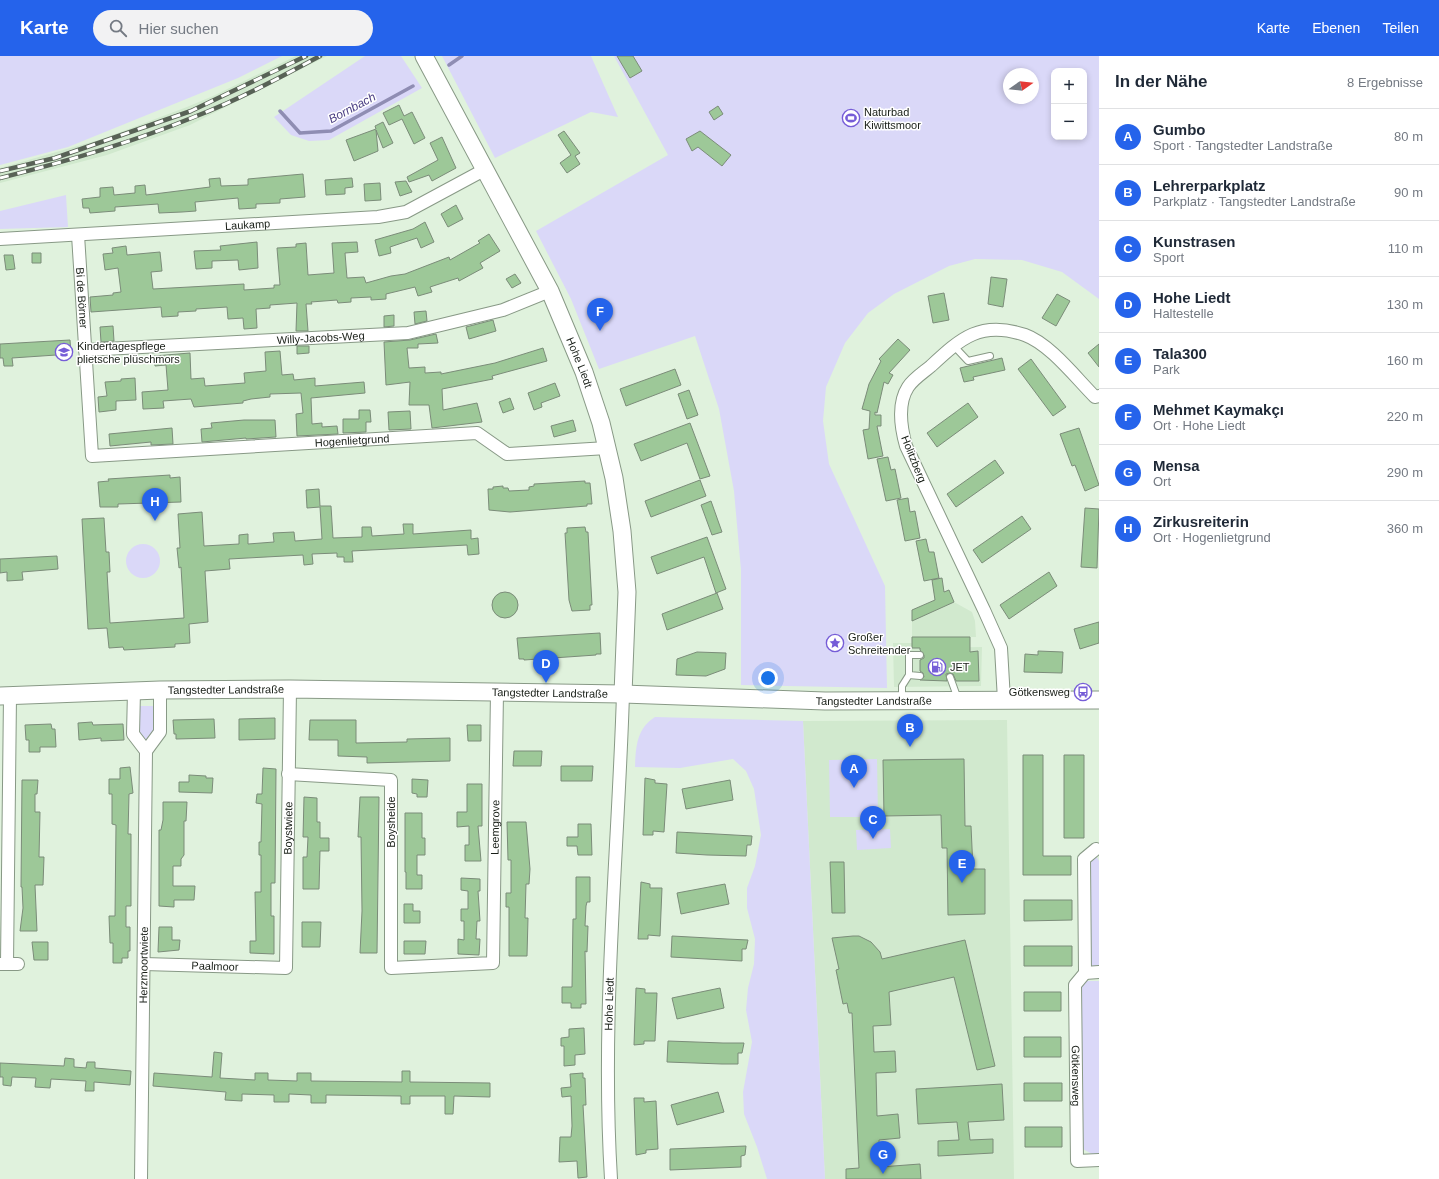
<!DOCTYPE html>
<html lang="de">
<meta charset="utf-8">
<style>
:root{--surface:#fff;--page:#f2f2f3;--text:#1f2937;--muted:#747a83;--line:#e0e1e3;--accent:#2563eb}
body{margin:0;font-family:Arial,sans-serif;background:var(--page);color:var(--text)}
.controls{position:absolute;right:12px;top:12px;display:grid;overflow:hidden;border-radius:8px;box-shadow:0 2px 6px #0003}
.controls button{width:36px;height:36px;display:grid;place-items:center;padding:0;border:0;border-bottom:1px solid var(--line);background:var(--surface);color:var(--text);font:20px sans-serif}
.compass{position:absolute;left:1003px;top:12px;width:36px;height:36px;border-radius:50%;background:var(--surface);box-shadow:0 2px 6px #0003;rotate:76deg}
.you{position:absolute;left:768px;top:622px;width:14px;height:14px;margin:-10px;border:3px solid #fff;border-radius:50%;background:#1a73e8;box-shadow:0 0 0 6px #1a73e833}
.badge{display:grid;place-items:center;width:26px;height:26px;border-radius:50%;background:var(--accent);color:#fff;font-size:13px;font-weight:700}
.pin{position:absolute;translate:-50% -33px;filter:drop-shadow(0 1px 2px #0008)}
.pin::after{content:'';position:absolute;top:21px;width:14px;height:12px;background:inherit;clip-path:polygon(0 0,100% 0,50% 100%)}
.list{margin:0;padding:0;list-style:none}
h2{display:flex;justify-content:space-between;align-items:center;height:52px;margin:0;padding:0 16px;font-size:17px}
h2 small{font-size:13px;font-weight:400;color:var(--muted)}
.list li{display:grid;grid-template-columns:26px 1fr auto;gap:12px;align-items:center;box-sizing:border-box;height:56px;padding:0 16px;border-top:1px solid var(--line)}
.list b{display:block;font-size:15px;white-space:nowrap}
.list p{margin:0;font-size:13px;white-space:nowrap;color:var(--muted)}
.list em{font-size:13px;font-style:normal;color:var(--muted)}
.icon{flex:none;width:22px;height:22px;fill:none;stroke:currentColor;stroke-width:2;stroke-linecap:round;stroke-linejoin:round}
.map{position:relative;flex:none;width:1099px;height:1123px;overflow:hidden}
header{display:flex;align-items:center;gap:24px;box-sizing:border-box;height:56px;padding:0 20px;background:var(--accent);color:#fff}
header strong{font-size:19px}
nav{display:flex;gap:22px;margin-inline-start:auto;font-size:14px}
.search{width:280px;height:36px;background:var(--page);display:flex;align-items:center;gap:10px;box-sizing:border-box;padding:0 14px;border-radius:22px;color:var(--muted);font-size:15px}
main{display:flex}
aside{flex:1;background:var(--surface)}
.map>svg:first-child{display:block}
.built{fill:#d1e9ce}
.green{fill:#dad8f8;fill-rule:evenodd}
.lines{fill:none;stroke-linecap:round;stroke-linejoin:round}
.stream{stroke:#8f8db3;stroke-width:3.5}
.building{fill:#9dc898;stroke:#7b8c79}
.lane-casing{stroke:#889986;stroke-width:8}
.street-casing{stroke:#889986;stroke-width:14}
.secondary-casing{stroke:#889986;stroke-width:19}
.lane{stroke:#fff;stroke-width:6}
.street{stroke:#fff;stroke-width:12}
.secondary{stroke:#fff;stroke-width:17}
.rail-casing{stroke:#586256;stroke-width:4.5}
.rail{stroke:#fff;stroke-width:3;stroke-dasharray:9;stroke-linecap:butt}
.labels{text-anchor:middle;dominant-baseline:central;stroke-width:3;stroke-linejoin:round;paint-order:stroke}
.poi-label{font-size:11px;fill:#181e17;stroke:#fff;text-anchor:start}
.street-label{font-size:11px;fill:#181e17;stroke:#fff}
.water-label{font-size:12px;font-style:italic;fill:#4b3f83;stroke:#fff}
</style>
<header>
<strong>Karte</strong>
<div class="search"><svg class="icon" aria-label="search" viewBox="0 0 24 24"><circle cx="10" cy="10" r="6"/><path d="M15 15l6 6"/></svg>Hier suchen</div>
<nav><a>Karte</a><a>Ebenen</a><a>Teilen</a></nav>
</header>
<main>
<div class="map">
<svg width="1099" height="1123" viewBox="0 0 1099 1123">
<rect width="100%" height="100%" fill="#e0f2dd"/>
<path class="built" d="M296,0H327L190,69L107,99L0,127V112L102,83L187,51L213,40Z
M954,546L972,556L975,565L976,581H912V565Z
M893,587H912L913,592L982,591L981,630L894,631Z
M1007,664L1014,1123H825L803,665Z"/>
<path class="green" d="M0,0H282L238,22L68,91L0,109Z
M365,0H401L422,32L329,84L309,85L291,79L274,61Z
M442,0H591L618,61L591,56L495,102Z
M614,0H1099V243L1062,216L1022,204L975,203L949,210L894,238L868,257L845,287L826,331L823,365L829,408L885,530L887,632L741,629V514L734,435L719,353L695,280L599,313L571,243L536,175L668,99ZM1054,15H1084V81H1054ZM1009,18H1033V42H1009Z
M66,139L68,171L0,173V155Z
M126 505a17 17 0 1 1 34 0a17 17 0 1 1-34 0Z
M136,650H157V675L146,686L137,677Z
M655,661L803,665L825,1123H767L757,1091L744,1058L743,1036L752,986L746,954L748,932L754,908L755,883L747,852V832L755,810L761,779L754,733L746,715L733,703L680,712L635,711C636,692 636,673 655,661Z
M877,703L878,761H830L829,704Z
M890,773L891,792L857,794L856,774Z
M1095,798L1099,805V913H1089L1088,805Z
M1086,925H1099V1098H1092L1081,1092L1080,930Z"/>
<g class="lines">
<path class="stream" d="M449,9L462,0
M280,55L300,77L331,75L413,30"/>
</g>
<path class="building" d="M617,0H633L642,15L630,22Z
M399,49L404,60L412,56L425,82L414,88L402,63L389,69L383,57Z
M718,50L723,58L714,64L709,56Z
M383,66L393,87L383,92L376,74L378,95L354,105L346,84L376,73L375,70Z
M564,75L580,97L575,100L580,108L567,117L560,107L571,99L558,79Z
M700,75L731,99L722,110L698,91L692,95L686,83Z
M442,81L456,112L432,125L429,119L409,126L407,121L438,104L430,87Z
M303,118L305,141L280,143V147L256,148V152L239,153L238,142L195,146L196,155L182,156L159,157L158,148L115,151V155L90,157L89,152H83L82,143L100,141V132L113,131L114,139L135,137V130L145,129L146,139L210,131L209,123L220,122L221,130L248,129V123Z
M352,122L353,131L345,132V138L326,139L325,124Z
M406,125L412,136L400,140L395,126Z
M380,127L381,144L365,145L364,128Z
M456,149L463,163L448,171L441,158Z
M425,166L434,186L421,192L417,182L390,191L391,197L379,200L375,184L413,173Z
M489,178L500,195L480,207L483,212L459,225L458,222L430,231L432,236L418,240L415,231L386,238V243L371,244V241L351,242V246L338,247L337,244L311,246L312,248H306L308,275H296L297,247L270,249V252L256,253L257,272L244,273L243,262L228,263L227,251L196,253V255L178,256V260L162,261L161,251L91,256L90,241L113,239V237L121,236L118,212L105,214L103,198L113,197L112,192L126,190L127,199L160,196L162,215L151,216L153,233L244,228V234L274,232V229H280L277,192L296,191V188L306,187L308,219L334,217L332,187L357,186L358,196L345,197L347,222L364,221L366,227L391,220L405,218L449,201L450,204L480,187L478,185Z
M257,186L258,212L239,214L238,204L212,205V212L196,213L194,195L221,194L220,190Z
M32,197H41V207H32Z
M4,199H13L15,213L6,214Z
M515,218L521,227L512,232L506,223Z
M991,221L1007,223L1003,251L988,248Z
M944,237L949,264L933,267L928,240Z
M1057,238L1070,245L1056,270L1042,262Z
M426,255L427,265L415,268L414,256Z
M394,259V270L384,271V260Z
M493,264L496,275L469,283L466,271Z
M113,270L114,285L101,286L100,271Z
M436,278L438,287L418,288V292H407L409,312L425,311V317L441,316V318L495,307L543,292L547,305L492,320L493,323L442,333L443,354L477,347L482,366L432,372L429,349H409L410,326L386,329L384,286L410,284Z
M898,283L910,294L889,317L893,319L888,328L884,326L877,357L875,356V359H881V370H877L883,400L868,403L863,374L869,373L870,355L862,353L866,339L869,328L881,305L879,303Z
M70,284L71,298L12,302L13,310H4L3,302H0V288Z
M1099,288V311L1088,297Z
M297,290H309V297L297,298Z
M280,295L282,319L293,318L294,324L315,322V330L364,326L365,337L311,342L312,368L322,367V371L337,370L338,378L297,380L296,358L303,357L301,337L270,338V341L251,343L243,345V347L194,351L191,343L163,345L164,352L143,353L142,336L168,334L166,309L155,310L154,300L190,297L191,323L204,322L205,330L245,327L244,317L266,315L265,296Z
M1002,302L1005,314L973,321L974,324L964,326L960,312Z
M1031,303L1066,351L1053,360L1018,313Z
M675,313L681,329L626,350L620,333Z
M135,322L136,344L116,345V354L99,356L98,341L107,340L105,326L121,325V323Z
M555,327L560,340L541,347L542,351L534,354L528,337Z
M689,334L698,359L687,363L678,338Z
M510,342L514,353L503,357L499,346Z
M968,347L978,361L937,391L927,377Z
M359,354H370L371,366H366V376L343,377V363H359Z
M410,355L411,373L389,374L388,356Z
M244,364H275L276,381L246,383V382L202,386L201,373L212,372L211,367Z
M573,364L576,375L554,381L551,370Z
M690,367L710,420L700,423L687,387L641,405L634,388Z
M172,372L173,388L151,389V386L110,390L109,378Z
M1079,372L1099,429L1085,435L1075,409L1072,410L1060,378Z
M888,401L891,414L895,413L901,442L886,445L877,403Z
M995,404L1004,417L956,451L947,438Z
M170,419V422L180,421L181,446L118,448V451H100L98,426L109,425L108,423Z
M700,424L706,440L651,461L645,445Z
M585,425V427H590L592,448H587V450L510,456L489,454L488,433H493V431L503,430V432H508L509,435L529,434V431L534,430V428Z
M319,433L320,450H331L333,482L362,481V471H371L372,480L404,478L403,468H413V478L471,474V483L478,482L479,498L468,499L467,489L352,495L353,506H344V501H337V497L312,498L313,508L304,509L303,499L229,503L230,513L205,515L208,566L189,568L190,587L175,588V591L124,594L123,591L109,592L107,572L88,573L82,463L104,462L106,496H109L110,516H107L110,567L184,562L181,511L179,512L177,492H180L178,458L202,456L204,490L239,488V479L248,478V488L274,486L273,477L294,476L295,485L322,483L320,451L307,452L306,434Z
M908,442L910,456L915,455L920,482L905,485L897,444Z
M711,445L722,476L712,479L701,449Z
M1085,452L1099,453L1097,512L1081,511Z
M1022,460L1031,473L982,507L973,494Z
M585,471L586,476H588L592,549H590V554L572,555L569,544L565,477H567V472Z
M707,481L726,533L716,537L704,501L657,518L651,501Z
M926,483L929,496H934L939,522L924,525L916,485Z
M57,500L58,513L22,516L23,524L7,525V516L0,517V503Z
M1049,516L1057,530L1009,563L1000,549Z
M942,522L944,536L949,534L954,546L912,565V554L935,544L932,524Z
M492 549a13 13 0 1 1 26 0a13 13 0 1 1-26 0Z
M717,537L723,553L667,574L662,558Z
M1099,566V587L1080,593L1074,573Z
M600,577L601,598H596V599L524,604V603H519L517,582Z
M912,581H970V596L978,595L979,625H956L953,618L950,617L946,618L947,625L920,624L924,621L923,617L920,615V604L924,602V599L920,594V592H912Z
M1038,595L1063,596L1062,617L1024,616L1025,598L1038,599Z
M697,596L726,597L725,613L706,620L676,619L677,603Z
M275,662V683L239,684V663Z
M214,663L215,682L176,683V678H174L173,664Z
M310,664H356V687L407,686V683L450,682V705L367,707V701L338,700V684H309Z
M92,666L93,669L123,668L124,684L101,685V682L79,684L78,667Z
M51,668L52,673H55L56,691H40V696H29V684H26L25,669Z
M467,669H481V685H468Z
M514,695H542L541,710H513Z
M1023,699H1043V800H1071V819H1023Z
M1064,699H1084V782H1064Z
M964,703L965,770H971L973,813H985V858L948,859L947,792H942L941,759L884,760L883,704Z
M561,710H593L592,725H561Z
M130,711L133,737L129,738L128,778H131V850H126V871H130V895H128V902H122V907H113V887H110L109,860H115L116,769L112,768V738H109V723H120V712Z
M263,712L276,713L275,827H271V860H274V898L250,897V885H256L255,836H261V799H259V786H261L262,748L256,747L257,738H262Z
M189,719L206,720V722H213L212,737L179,736V726H189Z
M645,722L655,724V727L667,728L664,776L653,775V779H643Z
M412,723L428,724L427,741H417V738L412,737Z
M22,724H38L37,738H35V756H40L39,801H44L43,829H35L37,875H20L23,852L22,831H21Z
M730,724L733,744L686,753L682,733Z
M467,728H482V770H478L481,805H465V789H469V770L457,771V756H467Z
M304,741L317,742V766H320V782H329V795H320L319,833H303V801H307L308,781H303Z
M360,741H379L377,897H360L362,855L361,781H358Z
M163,746H187L186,765H184V799L181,803V810H173V830H195L194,844H174V851L159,850V774H161L163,764Z
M405,757H422V782H425V799H417V819H422V833H406V816H405Z
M507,766H526L530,813L529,828H526L525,862H528L527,900H509V851H506V837H511V804H508Z
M578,768H591L592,799H578L577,790H567V781H578Z
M677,776L716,778L752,780L751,789H747L746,800L707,799L676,797Z
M830,806H844L845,857H832Z
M576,821H590V846H587L586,850L585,870H588L587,896L585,895L586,948H581V952H571V947H562V931H572L573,863H576Z
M461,822L480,823V835H478L480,865H477L476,883H480L479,899L458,898V883L464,884V865H461V853H468V835L461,834Z
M641,826L650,828V832H662L660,880L648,879V883H638Z
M725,828L729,848L681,858L677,837Z
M1024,844H1072V864L1024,865Z
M404,848H413V855H420V867H404Z
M302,866H321L320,891H302Z
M159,871H172V884H180L179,894L158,896Z
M672,880L727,883L748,884L746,893H742V905L671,901Z
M853,880H859L871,886L880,896L882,903L965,884L995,1010L977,1014L954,921L889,936L891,969L873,970L874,996L895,995L896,1016L876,1017L877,1060L898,1058L900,1082L879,1084L880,1111L920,1108L921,1123H846V1113L859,1112L852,957H849L847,947L843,948L836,914L839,913L832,882Z
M404,885H426L425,898H404Z
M32,886H48V904H34Z
M1024,890H1072V910H1024Z
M636,932L645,933V937H657L655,985H644V988L634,989Z
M720,932L724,952L677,963L672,942Z
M1024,936H1061V955H1024Z
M584,972L585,998L575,999V1009L564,1010V990H561V982L569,981V973Z
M1024,981H1061V1001H1024Z
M668,985L723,987H744L742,997H738V1008H722L667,1006Z
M214,996L222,997L220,1022L255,1024V1017H268V1024L297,1025V1017H311V1025L402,1026V1015H410V1026L490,1027V1041L454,1040L453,1058H445V1040H410V1048H401V1040L326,1039V1047H311V1039L289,1038V1046H274V1039L242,1038V1045L225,1044L226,1036L153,1030L154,1017L212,1021Z
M65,1002L74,1003V1011L86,1012L87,1006H95V1012L131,1015L130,1029L94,1026V1035H85L86,1025L51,1023L50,1032L35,1031L36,1022L12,1021L11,1030L3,1029V1021H0V1007L64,1010Z
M583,1017V1022H585L586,1049H583L587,1121L578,1122L577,1105L559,1106L560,1081H571L572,1070L571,1040L562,1041L561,1032L571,1031L570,1018Z
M1024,1027H1062V1045H1024Z
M1002,1028L1004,1064L968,1066L970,1084L993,1083V1097L938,1100V1085L959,1084L957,1066L918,1068L916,1033Z
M718,1036L724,1056L677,1069L671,1049Z
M634,1042H644V1046L656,1045L658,1093L646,1094V1097L636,1099Z
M1025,1071H1062V1091H1025Z
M746,1090L745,1099L741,1100V1111L670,1114V1093Z"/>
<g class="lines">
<defs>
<path id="lane" d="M953,289L968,305L990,300
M909,619L920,620
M950,621L958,643
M902,643V630L909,619V599H920"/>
<g id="street">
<path id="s1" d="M78,179L92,400L477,377L507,398L607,392"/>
<path id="s2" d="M0,183L378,161L406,156L484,114"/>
<path id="s3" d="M85,294L408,277L503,254L550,235"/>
<path d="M134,635L133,678L146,695"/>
<path d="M1004,644L1001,592L984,554L906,390C901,372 897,348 908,331C913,323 924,316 931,310C961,282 981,264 1025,279C1050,288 1076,322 1095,341L1099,340"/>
<path id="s4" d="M288,718L391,724V912L493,907L497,636"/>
<path id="s5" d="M1096,793L1084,803L1085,917L1075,929L1077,1105L1099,1104"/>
<path d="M0,908H18"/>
<path d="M7,908L10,640"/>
<path id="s6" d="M144,908L286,912L290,633"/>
<path d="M1085,917L1099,916"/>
<path id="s7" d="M141,1123L146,695L160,676V634"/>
<path id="s8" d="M611,1123C601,961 618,799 623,638"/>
</g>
<g id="secondary">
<path id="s9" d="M424,0L550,235L584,316L601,367L614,422L622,475L627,536L623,638"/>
<path id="s10" d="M0,640L160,634L290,633L623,638L825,645L1099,644"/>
</g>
</defs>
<use href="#lane" class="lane-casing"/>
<use href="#street" class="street-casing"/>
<use href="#secondary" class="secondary-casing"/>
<use href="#lane" class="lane"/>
<use href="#street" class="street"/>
<use href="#secondary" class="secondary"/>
<defs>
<path id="rail" d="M0,115L55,102L191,55L306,0
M0,122C65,106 133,86 194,61C238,44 279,22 320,0"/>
</defs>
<use href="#rail" class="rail-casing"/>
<use href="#rail" class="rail"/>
</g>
<defs>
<symbol id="stadium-ring" viewBox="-11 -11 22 22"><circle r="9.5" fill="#fff" stroke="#765dd7" stroke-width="1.5"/><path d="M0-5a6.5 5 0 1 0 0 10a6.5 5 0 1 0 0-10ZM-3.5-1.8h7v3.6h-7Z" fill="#765dd7"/></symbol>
<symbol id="school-ring" viewBox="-11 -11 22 22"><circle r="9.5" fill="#fff" stroke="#765dd7" stroke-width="1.5"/><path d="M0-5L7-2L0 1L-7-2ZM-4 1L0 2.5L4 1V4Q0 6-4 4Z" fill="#765dd7"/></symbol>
<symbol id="sight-ring" viewBox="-11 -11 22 22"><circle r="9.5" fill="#fff" stroke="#765dd7" stroke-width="1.5"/><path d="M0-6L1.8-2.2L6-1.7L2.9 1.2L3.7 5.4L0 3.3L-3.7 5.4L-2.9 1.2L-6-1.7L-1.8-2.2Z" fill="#765dd7"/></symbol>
<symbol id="fuel-ring" viewBox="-11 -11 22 22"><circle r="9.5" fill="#fff" stroke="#765dd7" stroke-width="1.5"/><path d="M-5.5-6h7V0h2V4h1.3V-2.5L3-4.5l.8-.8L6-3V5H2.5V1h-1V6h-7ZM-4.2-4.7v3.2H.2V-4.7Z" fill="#765dd7"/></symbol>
<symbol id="bus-ring" viewBox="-11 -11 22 22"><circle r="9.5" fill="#fff" stroke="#765dd7" stroke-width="1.5"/><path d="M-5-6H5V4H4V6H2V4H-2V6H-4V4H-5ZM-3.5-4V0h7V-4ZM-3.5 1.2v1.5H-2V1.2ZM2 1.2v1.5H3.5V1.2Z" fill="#765dd7"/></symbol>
</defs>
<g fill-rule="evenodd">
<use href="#stadium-ring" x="841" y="52" width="20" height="20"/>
<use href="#school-ring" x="54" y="286" width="20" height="20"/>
<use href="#sight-ring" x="825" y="577" width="20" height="20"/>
<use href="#fuel-ring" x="927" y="601" width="20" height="20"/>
<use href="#bus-ring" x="1073" y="626" width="20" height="20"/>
</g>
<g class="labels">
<g class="poi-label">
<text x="864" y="56">Naturbad<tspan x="864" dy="13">Kiwittsmoor</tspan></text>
<text x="77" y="290">Kindertagespflege<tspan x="77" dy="13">plietsche plüschmors</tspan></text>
<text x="848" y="581">Großer<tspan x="848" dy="13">Schreitender</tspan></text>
<text x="950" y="611">JET</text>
<text x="1070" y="636" text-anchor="end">Götkensweg</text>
</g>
<g class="street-label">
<text stroke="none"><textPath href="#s2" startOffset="248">Laukamp</textPath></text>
<text stroke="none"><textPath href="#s1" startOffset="63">Bi de Börner</textPath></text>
<text stroke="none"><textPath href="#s3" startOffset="236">Willy-Jacobs-Weg</textPath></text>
<text stroke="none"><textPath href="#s9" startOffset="344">Hohe Liedt</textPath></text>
<text stroke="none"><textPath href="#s1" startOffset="482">Hogenlietgrund</textPath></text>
<text transform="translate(914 403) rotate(68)">Holitzberg</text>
<text stroke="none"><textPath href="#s10" startOffset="226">Tangstedter Landstraße</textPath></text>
<text stroke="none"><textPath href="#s10" startOffset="550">Tangstedter Landstraße</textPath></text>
<text stroke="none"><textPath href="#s10" startOffset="874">Tangstedter Landstraße</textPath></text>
<text transform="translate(391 766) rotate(-90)">Boysheide</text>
<text stroke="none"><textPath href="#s6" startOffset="282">Boystwiete</textPath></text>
<text stroke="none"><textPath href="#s4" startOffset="529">Leemgrove</textPath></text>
<text stroke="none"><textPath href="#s7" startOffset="214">Herzmoortwiete</textPath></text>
<text stroke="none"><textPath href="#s6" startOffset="71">Paalmoor</textPath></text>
<text stroke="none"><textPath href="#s8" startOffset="175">Hohe Liedt</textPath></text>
<text stroke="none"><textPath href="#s5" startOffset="236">Götkensweg</textPath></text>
</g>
<g class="water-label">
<text transform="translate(352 52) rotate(-28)">Bornbach</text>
</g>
</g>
</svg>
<div class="controls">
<button>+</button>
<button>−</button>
</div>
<svg class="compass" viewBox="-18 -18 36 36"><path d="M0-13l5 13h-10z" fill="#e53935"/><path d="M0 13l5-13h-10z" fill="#747a83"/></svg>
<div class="you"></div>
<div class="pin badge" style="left:854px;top:732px">A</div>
<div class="pin badge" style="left:910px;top:691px">B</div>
<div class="pin badge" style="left:873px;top:783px">C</div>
<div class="pin badge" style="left:546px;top:627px">D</div>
<div class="pin badge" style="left:962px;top:827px">E</div>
<div class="pin badge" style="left:600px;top:275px">F</div>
<div class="pin badge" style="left:883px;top:1118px">G</div>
<div class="pin badge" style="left:155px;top:465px">H</div>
</div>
<aside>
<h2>In der Nähe<small>8 Ergebnisse</small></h2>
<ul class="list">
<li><span class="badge">A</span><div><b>Gumbo</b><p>Sport · Tangstedter Landstraße</p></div><em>80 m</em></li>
<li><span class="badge">B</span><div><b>Lehrerparkplatz</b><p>Parkplatz · Tangstedter Landstraße</p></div><em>90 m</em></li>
<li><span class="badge">C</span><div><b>Kunstrasen</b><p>Sport</p></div><em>110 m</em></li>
<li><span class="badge">D</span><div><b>Hohe Liedt</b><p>Haltestelle</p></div><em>130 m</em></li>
<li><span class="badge">E</span><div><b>Tala300</b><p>Park</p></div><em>160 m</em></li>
<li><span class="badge">F</span><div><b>Mehmet Kaymakçı</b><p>Ort · Hohe Liedt</p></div><em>220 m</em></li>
<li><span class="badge">G</span><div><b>Mensa</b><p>Ort</p></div><em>290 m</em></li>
<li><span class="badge">H</span><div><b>Zirkusreiterin</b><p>Ort · Hogenlietgrund</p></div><em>360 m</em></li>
</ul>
</aside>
</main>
